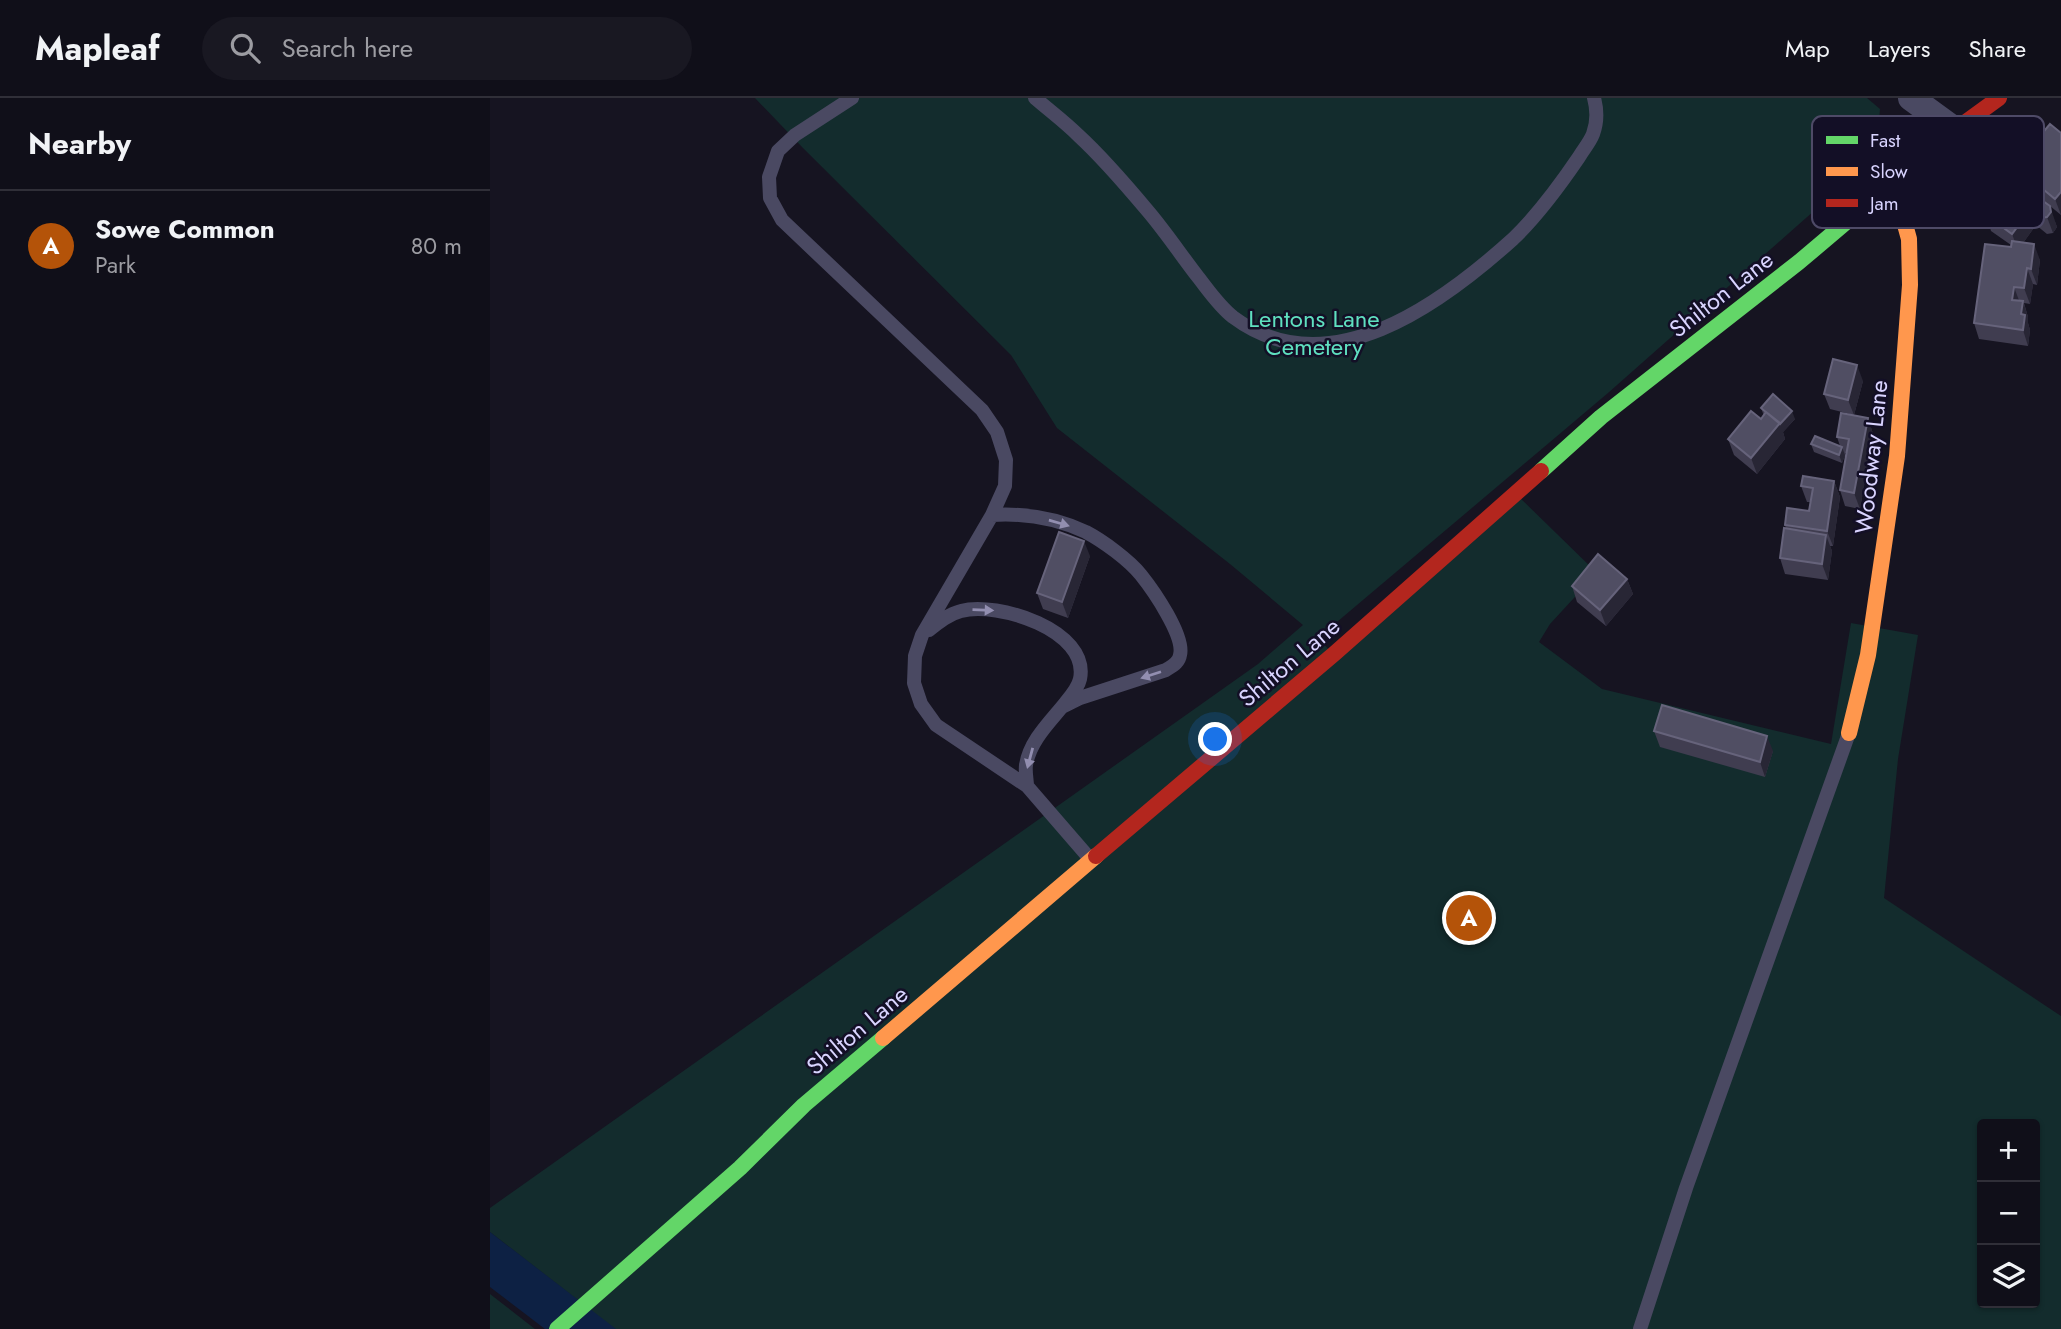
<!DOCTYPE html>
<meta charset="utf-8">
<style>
:root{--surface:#100f19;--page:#191822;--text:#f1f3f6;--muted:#9c9ca2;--line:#302f38;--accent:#b45309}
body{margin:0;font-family:Jost,sans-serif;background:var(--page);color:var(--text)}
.controls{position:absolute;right:21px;bottom:21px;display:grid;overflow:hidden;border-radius:7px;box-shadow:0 2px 5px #0004}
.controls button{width:63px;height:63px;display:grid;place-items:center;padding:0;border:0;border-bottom:2px solid var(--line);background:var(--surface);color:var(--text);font:35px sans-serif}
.you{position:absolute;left:726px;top:642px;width:24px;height:24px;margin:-18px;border:5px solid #fff;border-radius:50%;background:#1a73e8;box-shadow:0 0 0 10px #1a73e833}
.badge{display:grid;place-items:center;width:46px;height:46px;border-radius:50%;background:var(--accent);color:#fff;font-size:23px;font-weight:700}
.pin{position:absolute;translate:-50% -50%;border:4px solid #fff;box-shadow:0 2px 7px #0006}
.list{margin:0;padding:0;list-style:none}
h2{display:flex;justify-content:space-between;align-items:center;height:91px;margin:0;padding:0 28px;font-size:30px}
h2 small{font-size:23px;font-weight:400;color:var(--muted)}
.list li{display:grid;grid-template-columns:46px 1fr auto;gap:21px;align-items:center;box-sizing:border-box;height:112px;padding:0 28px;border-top:2px solid var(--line)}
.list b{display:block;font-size:26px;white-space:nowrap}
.list p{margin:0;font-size:23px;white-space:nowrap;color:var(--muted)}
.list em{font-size:23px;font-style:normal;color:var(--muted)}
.icon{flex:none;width:38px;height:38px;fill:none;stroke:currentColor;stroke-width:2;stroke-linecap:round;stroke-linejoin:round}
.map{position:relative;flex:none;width:1571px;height:1231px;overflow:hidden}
header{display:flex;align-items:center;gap:42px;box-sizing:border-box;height:98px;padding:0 35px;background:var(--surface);border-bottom:2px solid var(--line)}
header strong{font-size:33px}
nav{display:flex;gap:38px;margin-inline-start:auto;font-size:24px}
.search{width:490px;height:63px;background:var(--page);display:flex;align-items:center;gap:18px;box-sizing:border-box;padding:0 24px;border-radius:38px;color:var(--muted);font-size:26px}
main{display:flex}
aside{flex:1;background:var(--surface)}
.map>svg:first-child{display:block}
.green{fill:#132c2d;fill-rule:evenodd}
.water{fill:#0d2144}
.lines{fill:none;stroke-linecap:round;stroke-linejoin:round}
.lane{stroke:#4a4962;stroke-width:14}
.street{stroke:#4a4962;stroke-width:26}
.fast{stroke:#63d668;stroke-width:16}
.slow{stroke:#ff974d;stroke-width:16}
.jam{stroke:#b3261e;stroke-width:16}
.wall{fill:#403d50}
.shaded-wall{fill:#282635}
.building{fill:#504e63;stroke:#66637b;stroke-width:2}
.oneway{fill:#928eb0}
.labels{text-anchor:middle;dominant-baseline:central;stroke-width:5;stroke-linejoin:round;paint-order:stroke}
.street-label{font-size:24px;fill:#d9d4ff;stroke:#130f26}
.park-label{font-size:24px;fill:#5fe0c0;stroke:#130f26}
.key{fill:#130f26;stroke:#4e4a67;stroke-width:2}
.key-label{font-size:19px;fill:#d9d4ff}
</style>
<header>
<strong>Mapleaf</strong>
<div class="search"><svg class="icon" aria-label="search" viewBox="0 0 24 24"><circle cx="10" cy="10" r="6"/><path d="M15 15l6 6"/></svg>Search here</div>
<nav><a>Map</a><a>Layers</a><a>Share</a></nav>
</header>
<main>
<aside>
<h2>Nearby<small></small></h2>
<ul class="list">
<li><span class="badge">A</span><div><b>Sowe Common</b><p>Park</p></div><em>80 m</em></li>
</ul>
</aside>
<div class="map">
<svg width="1571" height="1231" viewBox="0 0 1571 1231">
<rect width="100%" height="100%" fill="#161421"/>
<path class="green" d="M265,0H1377L1390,11L1386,58L1118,295L828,540L843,556L1026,396L1107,475L1060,526L1049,544L1112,591L1341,646L1361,525L1428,537L1408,661L1394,800L1571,918V1231H92L94,1207L0,1134V1110L768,566L813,527L740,466L567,330L521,257L313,50ZM1492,1026H1545V1205H1492Z
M0,1196L45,1231H0Z"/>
<path class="water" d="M0,1134L126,1231H55L0,1189Z"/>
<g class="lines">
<path class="lane" d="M362,0L305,37L288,53L279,79L280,100L292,122L492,312L507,334L516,362L515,388L502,417L432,537L425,558L424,585L431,606L446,627L537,688L601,762
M545,0C560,13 575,24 589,38C613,60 636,87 657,112C675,133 691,157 708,179C719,193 729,208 743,219C838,290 951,206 1023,141C1048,117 1070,87 1089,59C1093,52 1100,44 1103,36C1107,25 1107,11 1104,0
M502,417C534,415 566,420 596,434C613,443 639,462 651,477C663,492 695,538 690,557C689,565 682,568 676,572L590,600L572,609
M439,532C449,524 459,516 471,513C507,503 600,532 590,581C588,590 581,598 576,604C561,623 540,642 536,667C535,674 537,682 537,688
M1150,1231L1196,1090L1359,635"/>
<path class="street" d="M1421,0L1465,32"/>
<path class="fast" d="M1051,373L1111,319L1309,164L1420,70
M67,1231L250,1070L314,1007L393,940"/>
<path class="slow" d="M1359,635L1378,557L1407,358L1420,187L1419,141L1411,112L1398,90
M393,940L606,758"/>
<path class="jam" d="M1420,70L1465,32L1509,0
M606,758L844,556L1051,373"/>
</g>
<path class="wall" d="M1571,35V117L1531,84L1525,68Z
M1517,77L1565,124L1567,129L1563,135L1557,136L1546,127L1533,145L1550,162L1547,187L1543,186L1540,206L1534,205L1538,219V225L1540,232L1538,248L1489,241L1484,225L1521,149V147L1501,133L1496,117L1503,107L1500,101Z
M1373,283L1364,317L1340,311L1334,296Z
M1271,310L1305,321L1293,334L1295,341L1267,376L1244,357L1238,341L1271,321L1274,318Z
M1378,320L1383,336L1370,411L1355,408L1350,392L1356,355H1355V357L1352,365L1324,354L1321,346L1350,348L1347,339Z
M1344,383L1350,399L1343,448H1340L1342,453L1338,482L1295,476L1290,460L1296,431L1295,427L1319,413L1321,404H1317L1311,388Z
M600,458L578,520L553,511L547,495Z
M1137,481L1143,496L1116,528L1087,504L1082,488Z
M1164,633L1283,653L1275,679L1170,649Z"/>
<path class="shaded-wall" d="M1571,94V117L1565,101Z
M1560,108L1567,129L1563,135L1557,119Z
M1540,112L1546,127L1528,152L1522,136Z
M1544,146L1550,162L1547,187L1541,171Z
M1537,170L1543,186L1540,206L1534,190Z
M1524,189L1530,205L1522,202Z
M1533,203L1538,219V225L1540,232L1538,248L1533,232L1531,216Z
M1367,267L1373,283L1364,317L1358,302Z
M1302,313L1305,321L1293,334L1295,341L1267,376L1261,360L1290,325Z
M1378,320L1383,336L1370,411L1364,395Z
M1352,349L1355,357L1352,365L1349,357Z
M1344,383L1350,399L1343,448L1337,433Z
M1336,437L1342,453L1338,482L1332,466Z
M594,443L600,458L578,520L572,504Z
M1137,481L1143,496L1116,528L1110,512Z
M1277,638L1283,653L1275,679L1270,664Z"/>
<path class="building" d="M1560,26L1571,35V94L1565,101L1525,68Z
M1517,77L1560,108L1561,114L1557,119L1551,120L1540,112L1522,136L1496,117L1505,104L1500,101Z
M1522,143L1544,146L1541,171L1537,170L1534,190L1524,189L1522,202L1533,203L1531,216L1535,217L1533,232L1484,225L1495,146L1521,149Z
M1343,261L1367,267L1358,302L1334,296Z
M1283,296L1302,313L1290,326L1271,310Z
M1261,313L1271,321L1276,314L1290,325L1261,360L1238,341Z
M1351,315L1378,320L1364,395L1350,392L1359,341L1347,339Z
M1325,338L1352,349L1349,357L1321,346Z
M1313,378L1344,383L1337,433L1295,427L1297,410L1319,413L1323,390L1311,388Z
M1294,430L1336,437L1332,466L1290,460Z
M569,434L594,443L572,504L547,495Z
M1108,456L1137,481L1110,512L1082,488Z
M1172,607L1277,638L1270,664L1164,633Z"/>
<defs><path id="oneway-solid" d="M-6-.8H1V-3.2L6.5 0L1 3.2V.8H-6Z" transform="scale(1.75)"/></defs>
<g class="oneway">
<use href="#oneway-solid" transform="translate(569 425) rotate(16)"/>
<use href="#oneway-solid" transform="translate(493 512) rotate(2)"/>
<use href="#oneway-solid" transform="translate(661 577) rotate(162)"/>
<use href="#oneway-solid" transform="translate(540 660) rotate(105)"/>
</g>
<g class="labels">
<g class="street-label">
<text transform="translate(1231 196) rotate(-38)">Shilton Lane</text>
<text transform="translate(1381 359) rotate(-84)">Woodway Lane</text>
<text transform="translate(799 564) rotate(-40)">Shilton Lane</text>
<text transform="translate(367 932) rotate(-40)">Shilton Lane</text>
</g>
<g class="park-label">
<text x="824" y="220">Lentons Lane<tspan x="824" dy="28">Cemetery</tspan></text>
</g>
</g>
<rect x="1322" y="18" width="232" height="112" rx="10" class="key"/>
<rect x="1336" y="38" width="32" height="8" fill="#63d668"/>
<rect x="1336" y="69" width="32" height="9" fill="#ff974d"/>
<rect x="1336" y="101" width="32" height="8" fill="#b3261e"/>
<g class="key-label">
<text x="1380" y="49">Fast</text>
<text x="1380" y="80">Slow</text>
<text x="1380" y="112">Jam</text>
</g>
</svg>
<div class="controls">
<button>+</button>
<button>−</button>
<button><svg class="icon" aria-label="layers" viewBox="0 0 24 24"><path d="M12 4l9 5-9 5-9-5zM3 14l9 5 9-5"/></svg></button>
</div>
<div class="you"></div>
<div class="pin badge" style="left:979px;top:820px">A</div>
</div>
</main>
